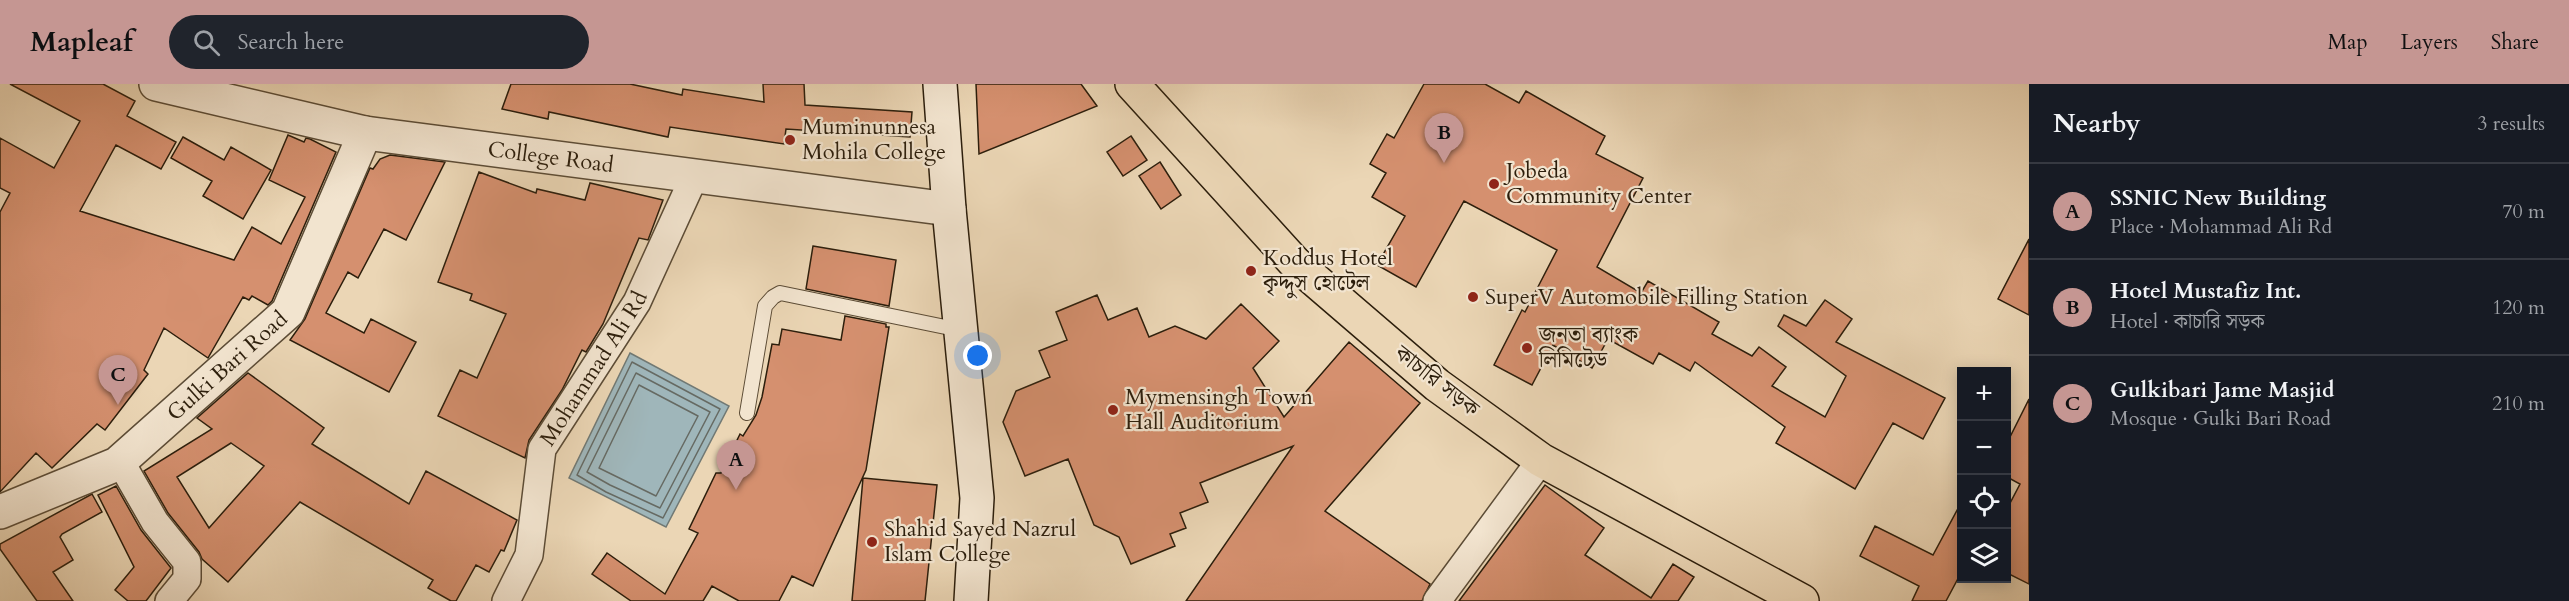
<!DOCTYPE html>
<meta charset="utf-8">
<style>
:root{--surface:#171b24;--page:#20242c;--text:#f1f3f6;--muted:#9ea1a6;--line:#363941;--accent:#c59692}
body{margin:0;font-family:Cardo,"Noto Serif Bengali",serif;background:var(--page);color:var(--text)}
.controls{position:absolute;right:18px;bottom:18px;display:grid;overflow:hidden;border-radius:0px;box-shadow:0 3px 15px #0003}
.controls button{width:54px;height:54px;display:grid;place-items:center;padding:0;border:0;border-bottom:2px solid var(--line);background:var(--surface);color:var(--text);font:30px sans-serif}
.you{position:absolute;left:978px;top:272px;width:21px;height:21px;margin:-15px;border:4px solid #fff;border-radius:50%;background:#1a73e8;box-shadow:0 0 0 9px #1a73e833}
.badge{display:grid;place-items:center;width:39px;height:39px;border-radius:50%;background:var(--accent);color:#111;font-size:20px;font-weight:700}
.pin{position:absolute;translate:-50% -50px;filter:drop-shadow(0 2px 3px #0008)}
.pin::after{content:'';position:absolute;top:32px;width:21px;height:18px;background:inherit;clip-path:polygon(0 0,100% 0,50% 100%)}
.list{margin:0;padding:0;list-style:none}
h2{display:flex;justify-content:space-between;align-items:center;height:78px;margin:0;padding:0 24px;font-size:26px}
h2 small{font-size:20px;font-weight:400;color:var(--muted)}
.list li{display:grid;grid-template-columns:39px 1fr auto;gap:18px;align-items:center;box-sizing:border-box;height:96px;padding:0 24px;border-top:2px solid var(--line)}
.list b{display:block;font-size:22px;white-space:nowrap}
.list p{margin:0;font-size:20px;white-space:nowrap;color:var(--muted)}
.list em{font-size:20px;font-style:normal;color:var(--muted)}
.icon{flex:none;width:33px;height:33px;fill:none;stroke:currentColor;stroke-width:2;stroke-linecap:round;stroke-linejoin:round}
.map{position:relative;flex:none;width:2029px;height:517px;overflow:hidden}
header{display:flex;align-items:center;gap:36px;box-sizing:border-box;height:84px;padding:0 30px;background:var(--accent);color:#111}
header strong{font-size:28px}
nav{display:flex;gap:33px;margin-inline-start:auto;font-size:21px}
.search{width:420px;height:54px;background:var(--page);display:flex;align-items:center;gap:15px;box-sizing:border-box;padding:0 21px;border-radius:33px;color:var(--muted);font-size:22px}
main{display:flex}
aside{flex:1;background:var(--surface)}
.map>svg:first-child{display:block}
.water{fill:#9fb6ba;stroke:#717974;stroke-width:1.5}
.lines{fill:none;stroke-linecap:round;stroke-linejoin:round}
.shore{stroke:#666a63;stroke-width:1.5}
.building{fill:#d5906f;stroke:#2c1e0c;stroke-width:1.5;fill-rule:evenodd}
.service-casing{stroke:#5c4c36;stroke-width:16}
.minor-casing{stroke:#5c4c36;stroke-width:30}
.tertiary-casing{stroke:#5c4c36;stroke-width:36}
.secondary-casing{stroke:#2c1e0c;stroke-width:36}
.primary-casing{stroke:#2c1e0c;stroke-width:36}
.service{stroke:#f2e4cf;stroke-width:14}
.minor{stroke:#f2e4cf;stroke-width:27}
.tertiary{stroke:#f2e4cf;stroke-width:33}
.secondary{stroke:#f2e4cf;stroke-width:33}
.primary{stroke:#ebd6b5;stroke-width:33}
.poi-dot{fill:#8f2418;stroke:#f2e4cf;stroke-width:2}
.labels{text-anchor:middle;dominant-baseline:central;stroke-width:4.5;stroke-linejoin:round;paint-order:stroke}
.poi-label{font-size:22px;fill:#2c1e0c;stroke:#f2e4cf;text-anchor:start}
.street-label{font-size:22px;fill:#2c1e0c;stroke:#f2e4cf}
</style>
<header>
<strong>Mapleaf</strong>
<div class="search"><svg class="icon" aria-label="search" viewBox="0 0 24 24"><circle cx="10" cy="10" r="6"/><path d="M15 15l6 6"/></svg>Search here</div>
<nav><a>Map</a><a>Layers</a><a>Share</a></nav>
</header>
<main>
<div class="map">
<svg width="2029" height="517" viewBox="0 0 2029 517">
<rect width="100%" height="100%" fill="#ebd6b5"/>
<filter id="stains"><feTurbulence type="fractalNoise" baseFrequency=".00333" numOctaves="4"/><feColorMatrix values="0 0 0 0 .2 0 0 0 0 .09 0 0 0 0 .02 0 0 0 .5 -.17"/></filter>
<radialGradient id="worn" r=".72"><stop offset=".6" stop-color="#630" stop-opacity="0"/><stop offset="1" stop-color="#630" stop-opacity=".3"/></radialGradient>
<path class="water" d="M630,269L729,322L666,443L569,394Z"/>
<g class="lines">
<path class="shore" d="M632,278L720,325L663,434L606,408L577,391Z
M636,289L710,328L660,424L610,401L587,388Z
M639,301L698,332L656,412L599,384Z"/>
</g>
<path class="building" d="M10,0H103L135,17L127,32L176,58L161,85L116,61L80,127L234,176L252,143L281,160L305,113L269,96L288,51L304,58L306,54L310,55L336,68L272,217L268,221L252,212L249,216L243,213L208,274L164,244L144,286L148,290L105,346L97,340L52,384L36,369L0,408V128L10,109L0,104V54L54,84L80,37Z
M511,0H630L682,11L683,5L764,18L763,0H804L805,21L912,28L910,53L786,45L784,60L670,43L668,53L549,28L548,35L502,25Z
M976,0H1081L1097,22L979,70Z
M1424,0H1485L1519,19L1526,7L1605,52L1596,70L1643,94L1597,183L1641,209L1648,197L1719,238L1712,250L1752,272L1759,263L1786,283L1772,302L1825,333L1846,292L1778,242L1784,231L1806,242L1825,216L1852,235L1836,258L1945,314L1923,355L1893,339L1855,405L1776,359L1785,343L1695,278L1690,287L1659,269L1653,280L1608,255L1592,284L1553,261L1532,301L1494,281L1522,226L1525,228L1557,166L1464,117L1416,203L1377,181L1405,132L1372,113L1386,89L1370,80L1387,50L1394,54Z
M1131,52L1147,76L1123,92L1107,68Z
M183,53L224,76L231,63L271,86L243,135L203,112L212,97L171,74Z
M390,71L445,78L406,156L384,145L358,194L348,188L326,229L364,249L371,235L416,258L389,308L290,256L305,235L370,84L373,85L380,75Z
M1160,78L1181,111L1161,125L1139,92Z
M479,88L536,109L537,105L585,116L590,99L663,116L648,156L639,154L603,240L586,268L582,266L562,306L529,356L525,374L438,332L460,286L477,294L506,230L470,216L472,210L438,198Z
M2029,155V231L1998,215Z
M813,162L896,176L889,222L806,205Z
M1097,211L1108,236L1137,224L1149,253L1175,242L1206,255L1241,220L1279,257L1253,284L1284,333L1349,258L1420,319L1325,427L1430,500L1422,517H1186L1293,362L1200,399L1208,418L1180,429L1186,444L1170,450L1175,462L1131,480L1119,453L1094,441L1068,375L1025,392L1003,338L1016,307L1050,293L1039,267L1067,256L1056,228Z
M845,232L886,240V243H889L866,386L813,502L792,492L779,517H739L712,502L703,517H631L592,490L607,469L665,510L698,449L689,445L716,389H721L740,350L743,352L756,331L762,313L772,260L779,261L782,245L841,256Z
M248,289L324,344L312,360L409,420L426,387L517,436L504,467L501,466L489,488L476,481L456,517H451L428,504L433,496L300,418L228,498L202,475L199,468L168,429L144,387L212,345L197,334ZM231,359L264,382L209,444L177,393Z
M2029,315V500L2007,489V425L2020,400L2007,393V359Z
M863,394L937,401L925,517H852Z
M1545,401L1604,444L1585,471L1651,514L1673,480L1694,493L1678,517H1459Z
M116,402L141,446L171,484L146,517H128L115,506L134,483L98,411Z
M92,410L102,428L62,450L60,453L73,476L53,488L73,517H37L0,465V460Z
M1962,417V487L1946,517H1912L1919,502L1860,472L1875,442L1933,471Z"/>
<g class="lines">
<defs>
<path id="service" d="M747,329L765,222L773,213L780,209L960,246"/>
<g id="minor">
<path d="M120,377L155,438L187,478V495L169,517"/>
<path id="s1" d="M506,517L529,471L542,365L637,218L694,93"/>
<path d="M1437,517L1541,376"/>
</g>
<g id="tertiary">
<path id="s2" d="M156,0L365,49L949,125"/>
<path id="s3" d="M0,428L117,380L288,228L365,49"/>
</g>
<path id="secondary" d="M940,0L949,125L977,414L971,517"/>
<path id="primary" d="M1132,0L1295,179L1437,301L1541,376L1802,517"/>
</defs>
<use href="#service" class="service-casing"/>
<use href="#minor" class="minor-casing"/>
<use href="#tertiary" class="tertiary-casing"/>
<use href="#secondary" class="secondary-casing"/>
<use href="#primary" class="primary-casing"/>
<use href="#service" class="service"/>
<use href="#minor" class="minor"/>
<use href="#tertiary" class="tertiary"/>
<use href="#secondary" class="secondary"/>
<use href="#primary" class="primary"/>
</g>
<g class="poi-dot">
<circle cx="790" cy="56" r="6"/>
<circle cx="1494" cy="100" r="6"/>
<circle cx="1251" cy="187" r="6"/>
<circle cx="1473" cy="213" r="6"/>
<circle cx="1527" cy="264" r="6"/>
<circle cx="1113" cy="326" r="6"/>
<circle cx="872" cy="458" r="6"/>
</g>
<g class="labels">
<g class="poi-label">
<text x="802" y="43">Muminunnesa<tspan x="802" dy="25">Mohila College</tspan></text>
<text x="1506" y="87">Jobeda<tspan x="1506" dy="25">Community Center</tspan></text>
<text x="1263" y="174">Koddus Hotel<tspan x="1263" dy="25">কৃদ্দুস হোটেল</tspan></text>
<text x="1485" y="213">SuperV Automobile Filling Station</text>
<text x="1539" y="251">জনতা ব্যাংক<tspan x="1539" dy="25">লিমিটেড</tspan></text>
<text x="1125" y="313">Mymensingh Town<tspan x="1125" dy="25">Hall Auditorium</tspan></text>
<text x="884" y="445">Shahid Sayed Nazrul<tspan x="884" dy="25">Islam College</tspan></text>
</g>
<g class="street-label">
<text stroke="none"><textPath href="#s2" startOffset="402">College Road</textPath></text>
<text stroke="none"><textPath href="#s3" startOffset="274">Gulki Bari Road</textPath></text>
<text stroke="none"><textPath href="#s1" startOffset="254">Mohammad Ali Rd</textPath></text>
<text transform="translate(1437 297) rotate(38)">কাচারি সড়ক</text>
</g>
</g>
<rect width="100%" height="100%" filter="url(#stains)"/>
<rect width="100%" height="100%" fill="url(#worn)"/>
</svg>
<div class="controls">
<button>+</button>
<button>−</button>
<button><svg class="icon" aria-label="locate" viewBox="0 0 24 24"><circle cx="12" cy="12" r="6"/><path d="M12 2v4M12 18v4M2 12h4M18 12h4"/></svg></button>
<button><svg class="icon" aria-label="layers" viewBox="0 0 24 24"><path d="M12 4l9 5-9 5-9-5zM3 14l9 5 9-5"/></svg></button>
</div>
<div class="you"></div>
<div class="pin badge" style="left:736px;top:406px">A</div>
<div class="pin badge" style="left:1444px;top:79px">B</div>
<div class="pin badge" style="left:118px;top:321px">C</div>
</div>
<aside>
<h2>Nearby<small>3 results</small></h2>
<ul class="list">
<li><span class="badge">A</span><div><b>SSNIC New Building</b><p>Place · Mohammad Ali Rd</p></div><em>70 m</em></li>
<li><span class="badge">B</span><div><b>Hotel Mustafiz Int.</b><p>Hotel · কাচারি সড়ক</p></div><em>120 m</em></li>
<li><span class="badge">C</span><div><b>Gulkibari Jame Masjid</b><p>Mosque · Gulki Bari Road</p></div><em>210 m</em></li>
</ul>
</aside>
</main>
